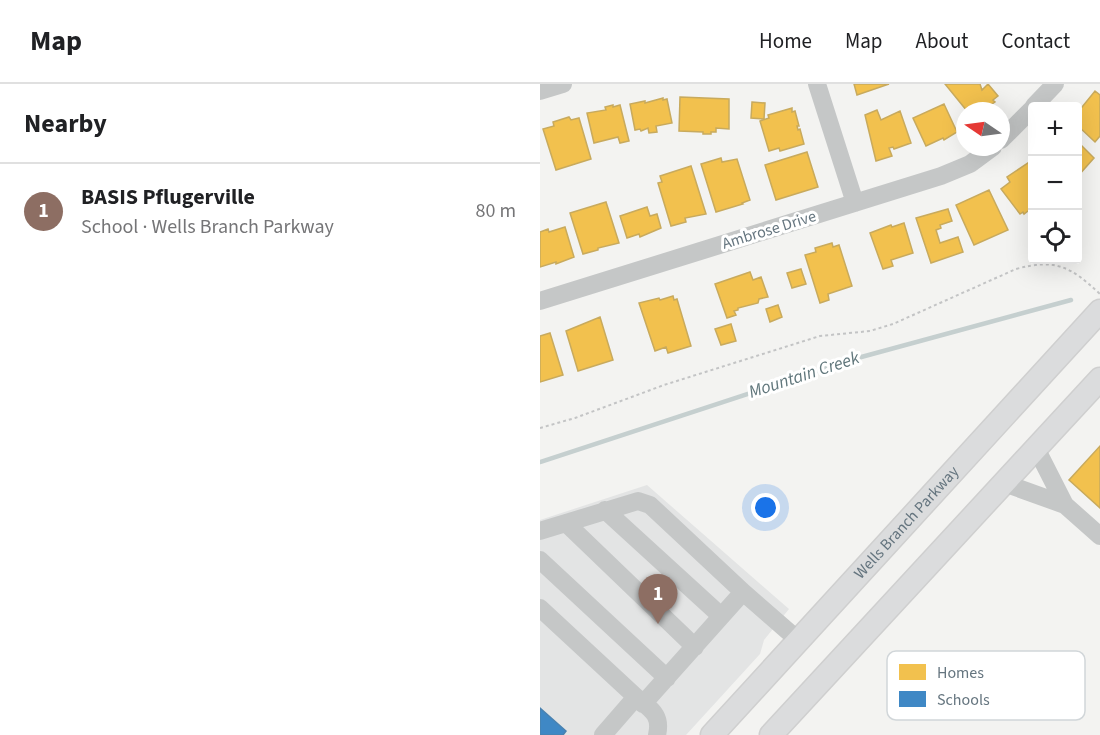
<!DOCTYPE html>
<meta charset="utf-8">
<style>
:root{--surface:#fff;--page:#f2f2f2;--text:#202124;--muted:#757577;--line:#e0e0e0;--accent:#565b5f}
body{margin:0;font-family:"Source Sans 3",sans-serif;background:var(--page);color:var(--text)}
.controls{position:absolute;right:18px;top:18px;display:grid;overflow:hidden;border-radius:6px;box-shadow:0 6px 24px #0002}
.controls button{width:54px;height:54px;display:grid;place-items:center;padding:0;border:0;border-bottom:2px solid var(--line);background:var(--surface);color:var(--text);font:30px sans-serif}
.compass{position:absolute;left:416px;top:18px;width:54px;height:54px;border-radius:50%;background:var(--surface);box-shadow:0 6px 24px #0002;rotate:283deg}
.you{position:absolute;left:226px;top:424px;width:21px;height:21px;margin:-15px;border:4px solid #fff;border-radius:50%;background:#1a73e8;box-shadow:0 0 0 9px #1a73e833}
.badge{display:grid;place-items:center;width:39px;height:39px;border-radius:50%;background:var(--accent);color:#fff;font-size:20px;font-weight:700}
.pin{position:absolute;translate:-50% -50px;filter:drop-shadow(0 2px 3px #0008)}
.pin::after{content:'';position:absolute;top:32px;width:21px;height:18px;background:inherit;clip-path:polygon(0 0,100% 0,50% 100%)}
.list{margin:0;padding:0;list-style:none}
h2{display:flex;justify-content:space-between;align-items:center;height:78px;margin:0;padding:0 24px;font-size:26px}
h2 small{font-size:20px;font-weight:400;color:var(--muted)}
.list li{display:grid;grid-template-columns:39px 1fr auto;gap:18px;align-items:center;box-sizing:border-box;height:96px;padding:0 24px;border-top:2px solid var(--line)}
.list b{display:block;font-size:22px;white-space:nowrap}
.list p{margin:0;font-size:20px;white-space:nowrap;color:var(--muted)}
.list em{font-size:20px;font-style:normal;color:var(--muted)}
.icon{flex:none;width:33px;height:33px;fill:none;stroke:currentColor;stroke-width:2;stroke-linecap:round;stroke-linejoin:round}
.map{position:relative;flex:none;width:560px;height:651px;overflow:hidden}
header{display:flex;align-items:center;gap:36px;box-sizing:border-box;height:84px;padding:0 30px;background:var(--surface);border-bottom:2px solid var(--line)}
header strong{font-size:28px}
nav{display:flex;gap:33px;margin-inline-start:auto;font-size:21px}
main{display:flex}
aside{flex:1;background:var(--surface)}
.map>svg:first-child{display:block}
.built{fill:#e3e4e4}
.homes{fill:#f2c14e;stroke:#c8aa5d;stroke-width:1.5}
.schools{fill:#3f88c5;stroke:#4a82b0;stroke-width:1.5}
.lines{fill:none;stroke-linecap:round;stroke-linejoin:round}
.stream{stroke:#c5cfcf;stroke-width:4.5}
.major-casing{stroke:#cfcfcf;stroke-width:25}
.path{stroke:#c3c4c5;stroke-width:2;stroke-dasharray:3 3;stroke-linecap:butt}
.minor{stroke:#c5c7c7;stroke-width:18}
.major{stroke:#dbdcdd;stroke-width:22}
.labels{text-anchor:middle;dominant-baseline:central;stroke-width:6;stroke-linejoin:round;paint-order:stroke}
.street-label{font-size:16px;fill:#65757f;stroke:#fff}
.water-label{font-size:18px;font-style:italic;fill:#61777c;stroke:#fff}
.key{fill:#fff;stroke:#d1d6d9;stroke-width:1.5}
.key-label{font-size:16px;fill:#65757f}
</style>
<header>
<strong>Map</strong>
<nav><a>Home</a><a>Map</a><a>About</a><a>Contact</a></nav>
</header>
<main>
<aside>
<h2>Nearby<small></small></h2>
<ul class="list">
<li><span class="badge" style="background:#8d6e63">1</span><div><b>BASIS Pflugerville</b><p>School · Wells Branch Parkway</p></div><em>80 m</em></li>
</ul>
</aside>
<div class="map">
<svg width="560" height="651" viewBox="0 0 560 651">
<rect width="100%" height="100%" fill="#f3f3f1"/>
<path class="built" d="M107,401L249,525L224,556L220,570L146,651H0V436Z"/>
<path class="homes" d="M314,0H349L317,11Z
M405,0H440L442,6L448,0L458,12L453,16L455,18L445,25L446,27H427Z
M555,7L560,11V52L555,58L538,42V28Z
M140,13L189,15V45L176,44V48H171V50H163V48L139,47Z
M123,14V16L127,15L132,39L116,42L117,48L109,49L108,44L101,47L100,45L95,46L90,20L105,17V19Z
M212,18L225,19L224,35L211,34Z
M404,20L417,48L404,56L403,54L386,62L373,34Z
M73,21V23L80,21L89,57L80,59L78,53L54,59L47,29L66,26L65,23Z
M252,24V28L255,27L259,42H257L258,46L260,45L264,60L240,67L239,64L229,67L220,37L229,34L228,31Z
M337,26L341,36L360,27L371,59L354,65L353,63L349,64L352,72L336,77L325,31Z
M29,33L31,36L39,34L51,75L16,86L3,45L14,42L13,38Z
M538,58L554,74L538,92Z
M267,68L278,103L236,116L225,81Z
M181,74L182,78L197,75L210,116L202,119L203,120L176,128L161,80Z
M491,77L492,124L484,130L483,128L480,130L461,105L470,98L467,93Z
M151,82L166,130L145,134L146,138L131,142L118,99L122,98L120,92Z
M449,106L468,146L434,161L416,121Z
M66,118L79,159L58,164V166L43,170L30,129Z
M107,123L110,132L117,130L121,144L100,153L99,150L87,154L80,132Z
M408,125L412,137L400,141L401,144L396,146L400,159L418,153L423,168L391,179L376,134Z
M364,139L373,169L351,176L353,182L343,185L330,149L351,141L352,143Z
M25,143L34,173L16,180V178L0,183V148L8,145L9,148Z
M292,159L293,163L299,161L312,202L288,210L289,216L280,219L265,171L276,168L275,164Z
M261,185L266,200L252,204L247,189Z
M210,188L213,196L221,193L228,213L219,215L218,219L198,224V226L194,227L196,231L187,234L175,200Z
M133,212L134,216L137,215L151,262L128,269L126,263L115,267L99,219L119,214L120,216Z
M238,221L242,233L230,238L226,225Z
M60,233L73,276L38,287L26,247Z
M191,240L196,257L181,261L175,245Z
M10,249L23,291L0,298V252Z
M560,362V424L529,396Z"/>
<path class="schools" d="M0,624L26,647L23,651H0Z"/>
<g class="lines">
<path class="stream" d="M0,378L314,275L531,216"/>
<defs>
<g id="major">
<path id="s1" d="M172,651L560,227"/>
<path d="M231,651L560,295"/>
</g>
</defs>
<use href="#major" class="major-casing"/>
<path class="path" d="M0,344L35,334L124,301L280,252L330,247L353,240L476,185C516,174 531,183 560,210"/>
<path class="minor" d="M277,0L315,119
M0,7L23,0
M494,22L515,0
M461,56L493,24
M0,217L401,92L430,80L453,63
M464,399L525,421L496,364
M525,421L560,452
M65,426L181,532
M26,439L155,563
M0,447L98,417L110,421L203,508
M0,476L127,594
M0,524L96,613
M103,620L203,508L258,556
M63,651L96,613C110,625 122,630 117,651"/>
<use href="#major" class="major"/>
</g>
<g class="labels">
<g class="street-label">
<text transform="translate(229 146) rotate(-17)">Ambrose Drive</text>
<text stroke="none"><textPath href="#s1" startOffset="288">Wells Branch Parkway</textPath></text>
</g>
<g class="water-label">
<text transform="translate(264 291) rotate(-18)">Mountain Creek</text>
</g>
</g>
<rect x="347" y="567" width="198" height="69" rx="9" class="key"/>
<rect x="359" y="580" width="27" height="16" fill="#f2c14e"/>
<rect x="359" y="607" width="27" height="16" fill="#3f88c5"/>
<g class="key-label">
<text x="397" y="594">Homes</text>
<text x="397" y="621">Schools</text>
</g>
</svg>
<div class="controls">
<button>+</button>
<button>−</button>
<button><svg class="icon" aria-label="locate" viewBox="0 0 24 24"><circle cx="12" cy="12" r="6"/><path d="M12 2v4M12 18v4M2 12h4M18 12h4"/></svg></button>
</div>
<svg class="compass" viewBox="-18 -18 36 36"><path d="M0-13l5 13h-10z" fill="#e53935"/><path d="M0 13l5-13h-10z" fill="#757577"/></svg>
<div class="you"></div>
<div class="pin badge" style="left:118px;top:540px;background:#8d6e63">1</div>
</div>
</main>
